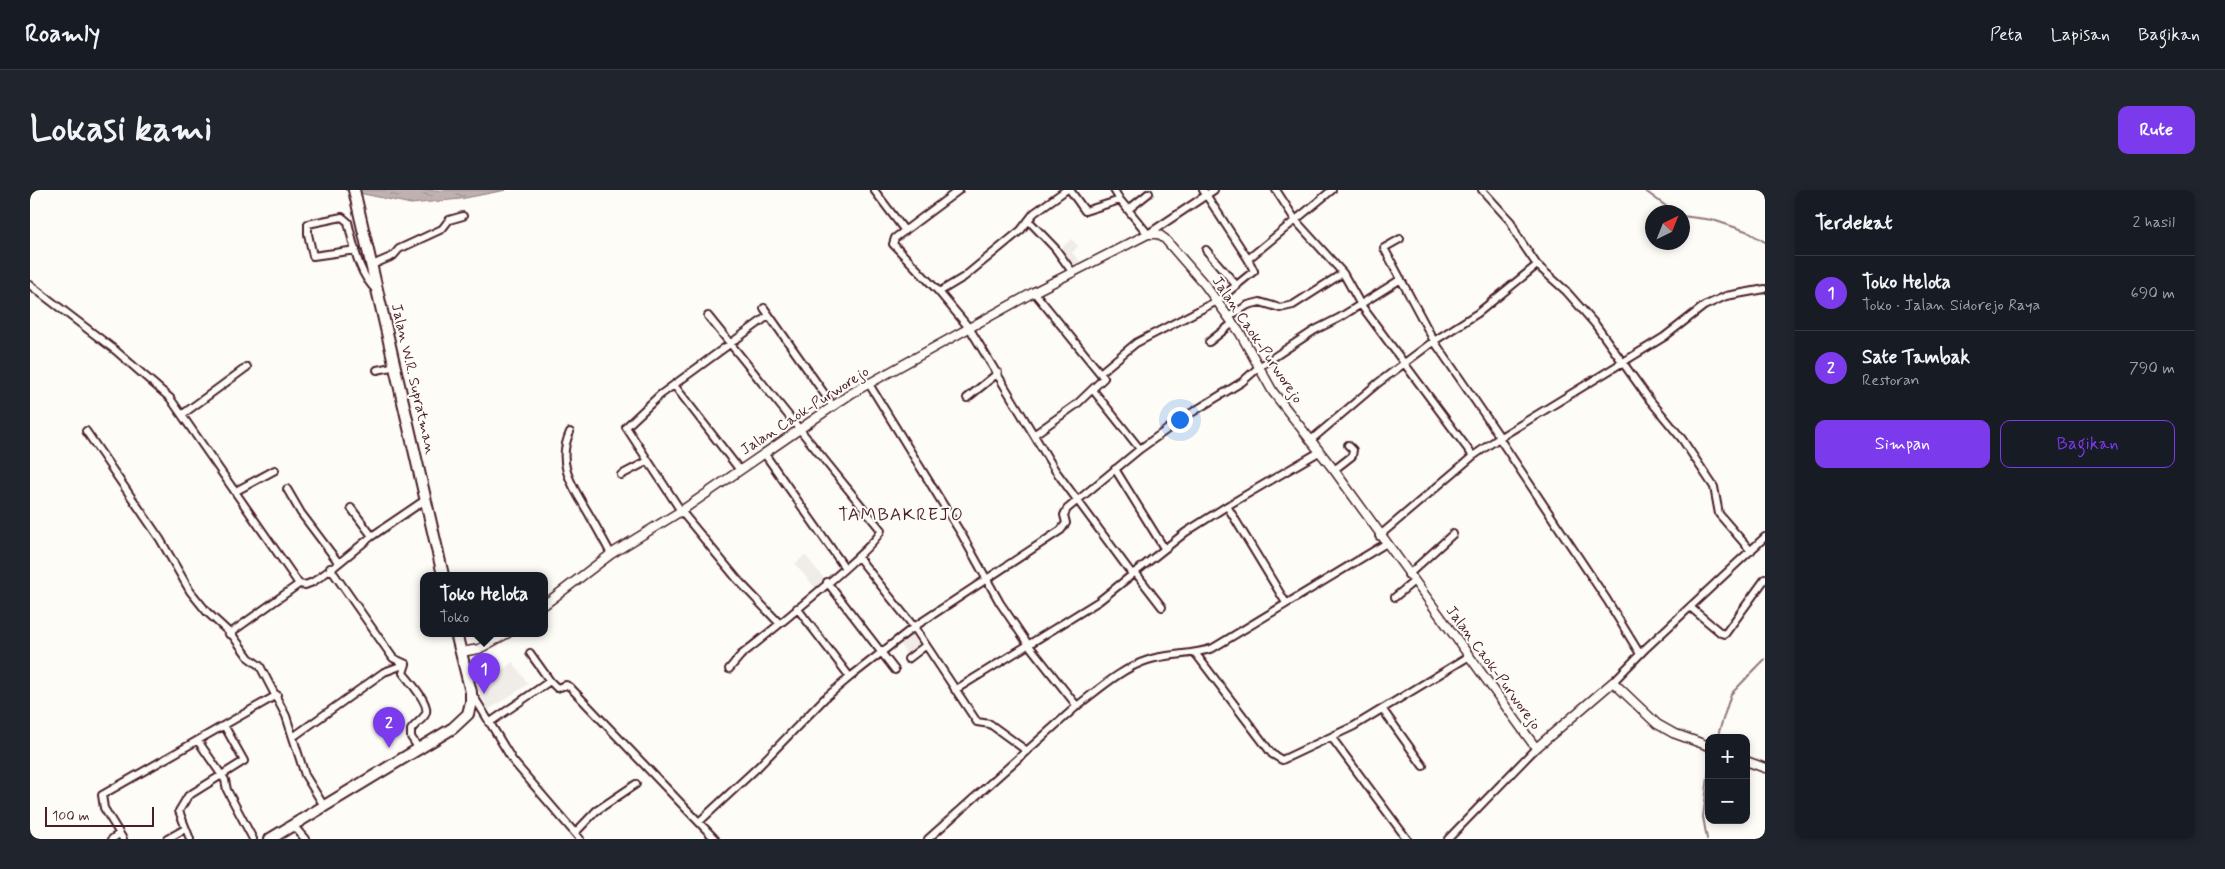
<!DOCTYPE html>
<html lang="id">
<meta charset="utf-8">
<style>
:root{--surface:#171b24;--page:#20242c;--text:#f1f3f6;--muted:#9ea1a6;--line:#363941;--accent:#7c3aed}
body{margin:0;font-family:Mynerve,sans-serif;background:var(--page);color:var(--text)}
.controls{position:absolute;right:15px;bottom:15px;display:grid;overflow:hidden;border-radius:10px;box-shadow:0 2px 8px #0003}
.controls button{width:45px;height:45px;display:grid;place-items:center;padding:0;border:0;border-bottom:1px solid var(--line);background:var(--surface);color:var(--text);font:25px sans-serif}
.compass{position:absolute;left:1615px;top:15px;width:45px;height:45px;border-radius:50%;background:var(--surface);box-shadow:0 2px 8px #0003;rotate:43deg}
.scale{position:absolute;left:15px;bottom:12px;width:109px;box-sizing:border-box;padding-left:5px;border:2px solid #4a1f2b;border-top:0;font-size:14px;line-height:18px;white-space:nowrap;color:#4a1f2b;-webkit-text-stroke:4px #fdfcf7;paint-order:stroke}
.you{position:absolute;left:1149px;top:229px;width:18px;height:18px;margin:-12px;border:4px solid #fff;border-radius:50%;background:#1a73e8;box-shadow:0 0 0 8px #1a73e833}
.badge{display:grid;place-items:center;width:32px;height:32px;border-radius:50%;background:var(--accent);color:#fff;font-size:16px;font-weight:700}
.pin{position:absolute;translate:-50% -41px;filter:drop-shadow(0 1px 2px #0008)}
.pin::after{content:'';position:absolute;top:26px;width:18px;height:15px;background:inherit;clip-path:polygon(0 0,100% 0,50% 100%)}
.popup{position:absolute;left:390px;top:382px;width:128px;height:65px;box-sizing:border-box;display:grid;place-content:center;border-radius:10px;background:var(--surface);filter:drop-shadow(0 1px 4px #0005);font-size:16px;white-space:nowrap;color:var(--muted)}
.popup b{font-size:19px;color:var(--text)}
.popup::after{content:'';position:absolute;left:50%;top:100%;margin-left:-10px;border:10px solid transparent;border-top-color:var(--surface)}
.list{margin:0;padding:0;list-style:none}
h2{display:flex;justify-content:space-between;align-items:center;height:65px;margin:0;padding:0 20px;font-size:21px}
h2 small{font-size:16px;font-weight:400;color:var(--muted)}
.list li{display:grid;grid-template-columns:32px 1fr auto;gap:15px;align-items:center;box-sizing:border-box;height:75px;padding:0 20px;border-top:1px solid var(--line)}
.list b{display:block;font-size:19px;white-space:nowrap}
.list p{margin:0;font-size:16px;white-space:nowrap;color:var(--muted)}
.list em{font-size:16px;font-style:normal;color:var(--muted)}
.actions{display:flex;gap:10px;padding:15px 20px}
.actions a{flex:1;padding:11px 0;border:1px solid var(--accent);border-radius:10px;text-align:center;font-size:18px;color:var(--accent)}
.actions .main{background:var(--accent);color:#fff}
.map{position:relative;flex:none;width:1735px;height:649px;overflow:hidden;border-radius:10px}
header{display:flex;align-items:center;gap:30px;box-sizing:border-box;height:70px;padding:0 25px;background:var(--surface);border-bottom:1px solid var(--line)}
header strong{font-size:24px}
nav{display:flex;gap:28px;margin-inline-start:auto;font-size:18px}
.intro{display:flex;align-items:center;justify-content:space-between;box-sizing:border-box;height:120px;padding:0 30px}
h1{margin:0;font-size:35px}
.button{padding:12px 22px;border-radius:10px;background:var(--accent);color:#fff;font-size:18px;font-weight:700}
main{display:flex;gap:30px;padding:0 30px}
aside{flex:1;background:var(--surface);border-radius:10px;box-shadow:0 2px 8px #0003}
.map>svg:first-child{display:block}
.built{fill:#f0ece8}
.water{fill:url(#water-ripples);stroke:#91777b}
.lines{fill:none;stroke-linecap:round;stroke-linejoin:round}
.stream{stroke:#91777b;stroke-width:2}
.minor-casing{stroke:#4a1f2b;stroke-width:10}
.tertiary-casing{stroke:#4a1f2b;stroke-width:11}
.primary-casing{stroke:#4a1f2b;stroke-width:14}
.minor{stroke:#fdfcf7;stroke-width:6}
.tertiary{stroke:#fdfcf7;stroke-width:8}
.primary{stroke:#fdfcf7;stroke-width:10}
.labels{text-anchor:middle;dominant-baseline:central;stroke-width:4;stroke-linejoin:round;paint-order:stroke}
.street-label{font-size:15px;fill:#4a1f2b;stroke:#fdfcf7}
.quarter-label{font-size:18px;letter-spacing:1px;fill:#4a1f2b;stroke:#fdfcf7}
</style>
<header>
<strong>Roamly</strong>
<nav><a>Peta</a><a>Lapisan</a><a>Bagikan</a></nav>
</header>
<div class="intro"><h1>Lokasi kami</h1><a class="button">Rute</a></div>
<main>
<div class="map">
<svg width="1735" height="649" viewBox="0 0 1735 649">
<defs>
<pattern id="water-ripples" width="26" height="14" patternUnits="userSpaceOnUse" patternTransform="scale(1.25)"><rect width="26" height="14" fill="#c0b1b1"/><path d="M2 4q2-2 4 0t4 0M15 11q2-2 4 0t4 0" fill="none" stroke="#9e8f90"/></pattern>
</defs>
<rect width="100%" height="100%" fill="#fdfcf7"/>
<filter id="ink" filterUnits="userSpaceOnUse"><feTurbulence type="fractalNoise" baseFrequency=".02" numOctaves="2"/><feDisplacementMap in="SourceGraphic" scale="10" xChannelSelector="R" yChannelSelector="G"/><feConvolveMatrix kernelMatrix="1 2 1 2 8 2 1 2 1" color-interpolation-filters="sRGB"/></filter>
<g filter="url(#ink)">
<path class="built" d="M1041,49L1048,56L1042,63L1050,71L1045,76L1030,60Z
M775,365L797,392L788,401L765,374Z
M881,443L892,455L878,467L869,452Z
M483,472L498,494L458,520L445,493L462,487Z"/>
<path class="water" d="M315,0H476L430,9L381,14Z"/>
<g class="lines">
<path class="stream" d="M1614,0L1644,22
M1652,26L1683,30L1716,41L1735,52
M1687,548L1701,504L1735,469
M1677,649L1673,627L1679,579"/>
<defs>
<path id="minor" d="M844,0L875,41
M929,0L865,48L863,54L909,102L940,139L1025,280L1102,384
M1040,0L1055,21L1090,10
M1084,0L1090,10L1118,44L1184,0
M1173,0L1218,69L1302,0
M1246,0L1266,31L1313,83L1331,115L1443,266
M1452,0L1481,32L1488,47L1507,75L1536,101L1565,134L1619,209L1652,249L1684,297L1689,324L1721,361
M1099,19L1119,3
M999,31L1025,58L1043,83
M1370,49L1354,58L1404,151L1470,247
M326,60L283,66L278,44V34L312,27L318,32C324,56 328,84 347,101
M1176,60L1207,96
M342,75L363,66L369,59L412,39L419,30L433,26
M0,95L85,160L140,208L269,394L275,395L283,392L304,377L342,346L395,310
M909,102L934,87L991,40L1004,23L1036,0
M1004,102L1074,188L1047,214L1005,244
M734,118L803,216
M678,126L851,340C850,354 730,450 711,465L699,479
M738,126L630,205L596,237L651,321L707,389L749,433
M1198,127L1218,115L1230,112L1250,118L1263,115L1313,83
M1179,152L1203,133
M347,180L366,176
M1070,183L1106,153L1187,111L1224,81L1218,69
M839,194L932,345L970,413L998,454L1047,516L898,649
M644,195L709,279
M1063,200L1110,259
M937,208L968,183
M153,224L217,177
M56,241L130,349L160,401L177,422L203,446L219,468L230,476L256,526L275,585L294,616
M540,242C525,275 544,298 560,326C567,338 574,351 581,364
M1469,248L1577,410L1610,464
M1281,250L1348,193L1404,151L1448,123L1507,75
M734,263L815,378
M1085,279L1134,358
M1304,280L1322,266L1323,260L1318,255
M591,285L618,271
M257,299L271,323L308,372
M206,301L245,280
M321,318L342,346
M1349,346L1443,266L1469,248L1634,147L1674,116L1696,106L1735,99
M828,367L884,437L947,532L960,534L997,561
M300,378L363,468L376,474L373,483C379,491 402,515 395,525C391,531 385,534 381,540V547L389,559
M1105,382L1132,417
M1378,385L1423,344
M797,392L865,480
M1365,407L1383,392
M1256,413L1197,316L1289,262
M1660,417L1691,443L1695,444L1735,389
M767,418L820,487L884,437L1031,340L1036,333L1034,325L1037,319L1110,259L1153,228L1212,192L1229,177L1285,140L1309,128L1371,89
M199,444L269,394
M1166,464L1242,564L1252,570L1324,536
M878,469L895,456
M520,491L527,498L536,495L540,497L685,649
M1583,492L1616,458L1735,347
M925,500L1069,411L1156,342L1197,316
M443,505L483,571L550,649
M1047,516C1068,500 1092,478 1118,470C1139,463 1161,466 1183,458L1355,354
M1353,520L1393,576
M459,533L520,491L500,463
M1324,536L1438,467
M263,547L354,482L376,474
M1302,548L1377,649
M168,551L195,590L197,600L223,649
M669,632L728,577L795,508L820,487
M263,635L275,649
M545,643L566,621L606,594
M82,649L89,644
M93,649L74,618L72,605L247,505
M137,649L155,639
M160,649L149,621L158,606L214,571L195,537
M1418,649L1506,558"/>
<path id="tertiary" d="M514,415L581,364L651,321L822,203L1004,102L1118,44H1128L1135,49L1175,95L1210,143L1243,202L1304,280L1506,558L1583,492L1627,534L1643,543L1679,556
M431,462L449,459L478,443
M1716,571L1735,578"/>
<path id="primary" d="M324,0L413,385
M240,649L423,538L438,524L441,512V502L426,443"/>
</defs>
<use href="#minor" class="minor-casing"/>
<use href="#tertiary" class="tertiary-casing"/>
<use href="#primary" class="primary-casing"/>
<use href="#minor" class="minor"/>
<use href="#tertiary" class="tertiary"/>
<use href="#primary" class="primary"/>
</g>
</g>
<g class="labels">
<g class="street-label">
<text transform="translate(1227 150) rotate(56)">Jalan Caok-Purworejo</text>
<text transform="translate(383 189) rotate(77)">Jalan W.R. Supratman</text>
<text transform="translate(775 221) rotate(-33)">Jalan Caok-Purworejo</text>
<text transform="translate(1463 478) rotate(54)">Jalan Caok-Purworejo</text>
</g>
<g class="quarter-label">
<text x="871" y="325">TAMBAKREJO</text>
</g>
</g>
</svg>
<div class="controls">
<button>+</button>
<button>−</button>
</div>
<svg class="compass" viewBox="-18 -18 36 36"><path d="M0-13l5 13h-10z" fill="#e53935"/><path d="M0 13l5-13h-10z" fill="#9ea1a6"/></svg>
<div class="scale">100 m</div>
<div class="you"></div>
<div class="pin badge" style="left:454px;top:504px">1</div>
<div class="popup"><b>Toko Helota</b>Toko</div>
<div class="pin badge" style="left:359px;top:558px">2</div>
</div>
<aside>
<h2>Terdekat<small>2 hasil</small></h2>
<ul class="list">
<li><span class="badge">1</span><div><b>Toko Helota</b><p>Toko · Jalan Sidorejo Raya</p></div><em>690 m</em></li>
<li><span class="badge">2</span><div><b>Sate Tambak</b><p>Restoran</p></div><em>790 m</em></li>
</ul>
<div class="actions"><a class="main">Simpan</a><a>Bagikan</a></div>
</aside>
</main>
